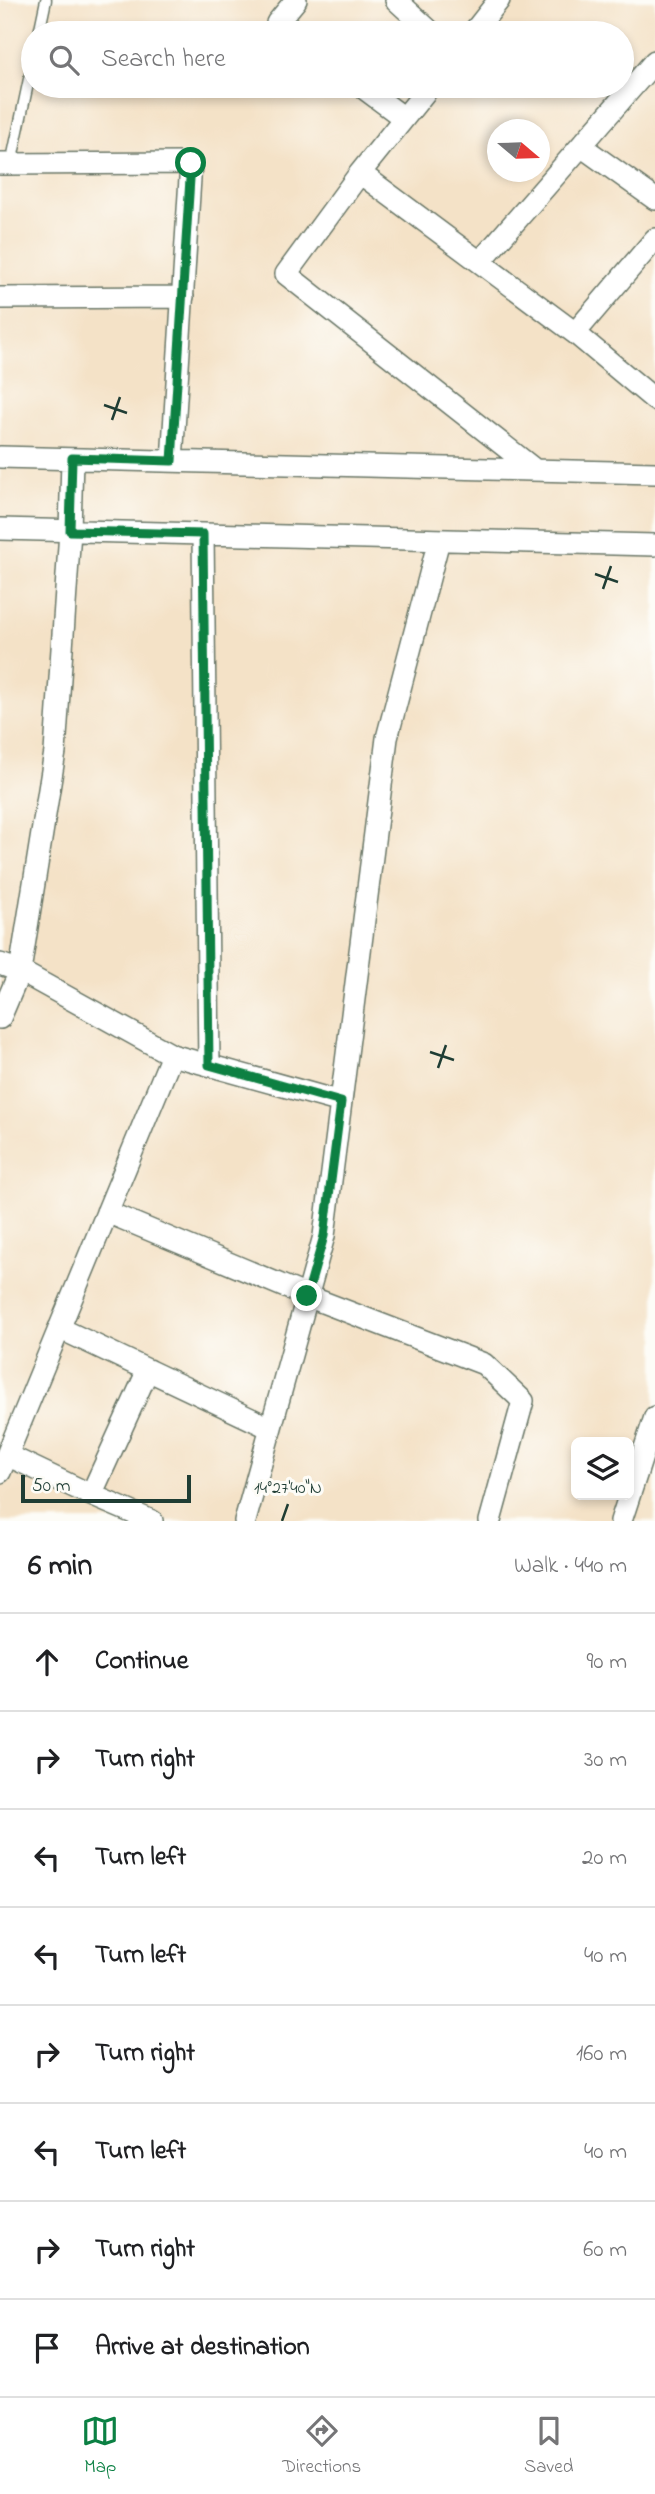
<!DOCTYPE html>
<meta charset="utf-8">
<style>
:root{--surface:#fff;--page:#f6f6f6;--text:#202124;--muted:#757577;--line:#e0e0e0;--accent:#0b8043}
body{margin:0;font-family:"Indie Flower",sans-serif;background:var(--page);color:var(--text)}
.controls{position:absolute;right:21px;bottom:21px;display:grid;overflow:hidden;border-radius:10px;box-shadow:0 4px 10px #0003}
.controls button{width:63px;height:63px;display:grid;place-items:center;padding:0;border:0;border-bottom:2px solid var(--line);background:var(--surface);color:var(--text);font:35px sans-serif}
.compass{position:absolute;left:487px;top:119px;width:63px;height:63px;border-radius:50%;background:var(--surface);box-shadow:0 4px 10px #0003;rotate:109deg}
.scale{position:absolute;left:21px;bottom:18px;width:170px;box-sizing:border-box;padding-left:7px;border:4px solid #1f3d34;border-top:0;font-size:19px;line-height:24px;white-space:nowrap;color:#1f3d34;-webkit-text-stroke:5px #fdfcf7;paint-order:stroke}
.stop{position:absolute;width:21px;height:21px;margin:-16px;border:5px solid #0b8043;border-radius:50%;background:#fff}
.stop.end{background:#0b8043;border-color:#fff;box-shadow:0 2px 7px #0008}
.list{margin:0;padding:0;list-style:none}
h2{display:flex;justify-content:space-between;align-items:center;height:91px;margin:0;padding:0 28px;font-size:30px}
h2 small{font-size:23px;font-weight:400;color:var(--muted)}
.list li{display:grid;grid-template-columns:46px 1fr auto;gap:21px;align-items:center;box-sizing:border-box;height:98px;padding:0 28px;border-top:2px solid var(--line)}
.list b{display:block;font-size:26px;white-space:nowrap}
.list em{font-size:23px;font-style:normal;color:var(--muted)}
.icon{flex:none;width:38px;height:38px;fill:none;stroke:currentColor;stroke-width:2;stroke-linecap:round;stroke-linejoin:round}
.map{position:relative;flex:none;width:655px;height:1521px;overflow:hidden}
.search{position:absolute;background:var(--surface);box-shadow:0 4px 10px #0003;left:21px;right:21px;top:21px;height:77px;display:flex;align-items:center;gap:18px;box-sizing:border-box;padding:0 24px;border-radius:38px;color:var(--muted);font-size:26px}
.sheet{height:875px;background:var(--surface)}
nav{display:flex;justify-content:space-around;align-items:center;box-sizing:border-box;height:98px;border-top:2px solid var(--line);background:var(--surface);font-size:19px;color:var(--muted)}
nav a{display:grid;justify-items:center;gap:4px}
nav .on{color:var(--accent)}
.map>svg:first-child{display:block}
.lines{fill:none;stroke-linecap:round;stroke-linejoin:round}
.service-casing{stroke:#6a7767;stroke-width:13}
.minor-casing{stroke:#6a7767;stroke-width:24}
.service{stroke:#fff;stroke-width:10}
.minor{stroke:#fff;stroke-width:21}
.route{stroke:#0b8043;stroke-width:9}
.ticks{fill:none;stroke:#1f3d34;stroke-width:2.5}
.ticks-label{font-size:18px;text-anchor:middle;fill:#1f3d34;stroke:#fdfcf7;stroke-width:6;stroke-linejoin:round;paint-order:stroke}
</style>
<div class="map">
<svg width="655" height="1521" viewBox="0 0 655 1521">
<rect width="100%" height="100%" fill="#fdfcf7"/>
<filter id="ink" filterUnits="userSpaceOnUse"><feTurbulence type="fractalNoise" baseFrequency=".0143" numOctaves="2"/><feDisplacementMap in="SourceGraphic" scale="14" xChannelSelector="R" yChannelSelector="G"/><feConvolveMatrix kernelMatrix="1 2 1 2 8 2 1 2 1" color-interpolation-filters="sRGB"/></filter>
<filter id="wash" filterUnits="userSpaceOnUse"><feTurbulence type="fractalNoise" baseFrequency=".00686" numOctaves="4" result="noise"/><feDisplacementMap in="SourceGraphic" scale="28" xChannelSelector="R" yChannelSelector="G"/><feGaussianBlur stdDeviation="1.57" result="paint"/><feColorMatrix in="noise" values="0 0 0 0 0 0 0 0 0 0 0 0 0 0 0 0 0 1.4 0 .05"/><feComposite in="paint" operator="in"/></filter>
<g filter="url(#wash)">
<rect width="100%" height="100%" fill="#f4e2c7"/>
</g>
<g filter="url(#ink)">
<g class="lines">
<defs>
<path id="service" d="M39,33L46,0
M11,164L33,60"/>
<path id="minor" d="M396,0L432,33
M291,33L277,23L296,0
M473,33L499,0
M361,86L404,118
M430,86L360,173L286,274L535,470
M581,146L655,199
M0,164L191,163L172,461
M360,173L575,333L655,400
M480,262L655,61
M0,298L183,297
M575,333L655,239
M0,457L655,473
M0,529L655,545
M203,534L209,1065
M0,964L20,971L172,1055L341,1102
M0,1018L20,971L55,752L70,531L72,459
M107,1212L307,1296L484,1364L523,1401L490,1521
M59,1328L270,1428
M7,1455L91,1495L152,1521
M0,1472L172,1055
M91,1495L148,1370
M245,1521L324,1236L387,738L439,540
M621,1521L655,1417"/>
</defs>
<use href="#service" class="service-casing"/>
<use href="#minor" class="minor-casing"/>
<use href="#service" class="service"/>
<use href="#minor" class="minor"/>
</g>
</g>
<g class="lines" filter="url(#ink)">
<path class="route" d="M191,163L172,461L72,458L70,531L203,534L209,1065L341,1102L324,1236L307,1296"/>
</g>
<path class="ticks" d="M104,405L127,413M112,420L120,397M595,574L618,582M603,589L611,566M430,1052L454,1060M438,1068L446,1045M282,1521L288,1504"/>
<g class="ticks-label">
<text x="288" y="1493">14°27'40"N</text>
</g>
</svg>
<div class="controls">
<button><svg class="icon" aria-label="layers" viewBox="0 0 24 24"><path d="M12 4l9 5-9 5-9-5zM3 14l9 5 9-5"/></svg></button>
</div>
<svg class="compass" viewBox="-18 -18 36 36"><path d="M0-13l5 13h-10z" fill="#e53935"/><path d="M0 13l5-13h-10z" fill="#757577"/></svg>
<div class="scale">50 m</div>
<div class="stop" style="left:191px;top:163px"></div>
<div class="stop end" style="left:307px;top:1296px"></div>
<div class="search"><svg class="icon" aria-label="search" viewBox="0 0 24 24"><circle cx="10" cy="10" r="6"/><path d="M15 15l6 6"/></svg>Search here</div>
</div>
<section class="sheet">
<h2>6 min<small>Walk · 440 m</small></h2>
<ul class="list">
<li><svg class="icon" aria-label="ahead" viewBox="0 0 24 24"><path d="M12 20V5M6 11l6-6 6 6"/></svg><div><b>Continue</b></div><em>90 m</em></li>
<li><svg class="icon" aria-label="right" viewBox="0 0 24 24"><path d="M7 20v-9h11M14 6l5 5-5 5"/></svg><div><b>Turn right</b></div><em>30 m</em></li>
<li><svg class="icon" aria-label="left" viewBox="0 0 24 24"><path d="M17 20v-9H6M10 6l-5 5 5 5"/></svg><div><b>Turn left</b></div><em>20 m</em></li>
<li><svg class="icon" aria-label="left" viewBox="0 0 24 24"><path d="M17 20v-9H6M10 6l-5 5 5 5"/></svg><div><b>Turn left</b></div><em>40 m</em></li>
<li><svg class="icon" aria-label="right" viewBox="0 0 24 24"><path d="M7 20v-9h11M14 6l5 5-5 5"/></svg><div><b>Turn right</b></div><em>160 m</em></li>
<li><svg class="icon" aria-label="left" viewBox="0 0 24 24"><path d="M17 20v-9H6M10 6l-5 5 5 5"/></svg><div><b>Turn left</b></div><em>40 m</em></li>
<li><svg class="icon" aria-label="right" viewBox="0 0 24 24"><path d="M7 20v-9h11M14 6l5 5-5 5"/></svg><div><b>Turn right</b></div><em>60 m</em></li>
<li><svg class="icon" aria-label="arrive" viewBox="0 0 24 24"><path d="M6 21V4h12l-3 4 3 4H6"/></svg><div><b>Arrive at destination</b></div></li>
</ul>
</section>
<nav>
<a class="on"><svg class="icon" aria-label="map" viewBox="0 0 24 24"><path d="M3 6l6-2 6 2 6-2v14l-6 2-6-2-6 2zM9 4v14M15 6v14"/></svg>Map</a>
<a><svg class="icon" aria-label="directions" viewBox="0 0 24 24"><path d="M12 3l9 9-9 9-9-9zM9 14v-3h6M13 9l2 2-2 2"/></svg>Directions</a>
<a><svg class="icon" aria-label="saved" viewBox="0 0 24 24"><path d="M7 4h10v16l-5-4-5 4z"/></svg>Saved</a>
</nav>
